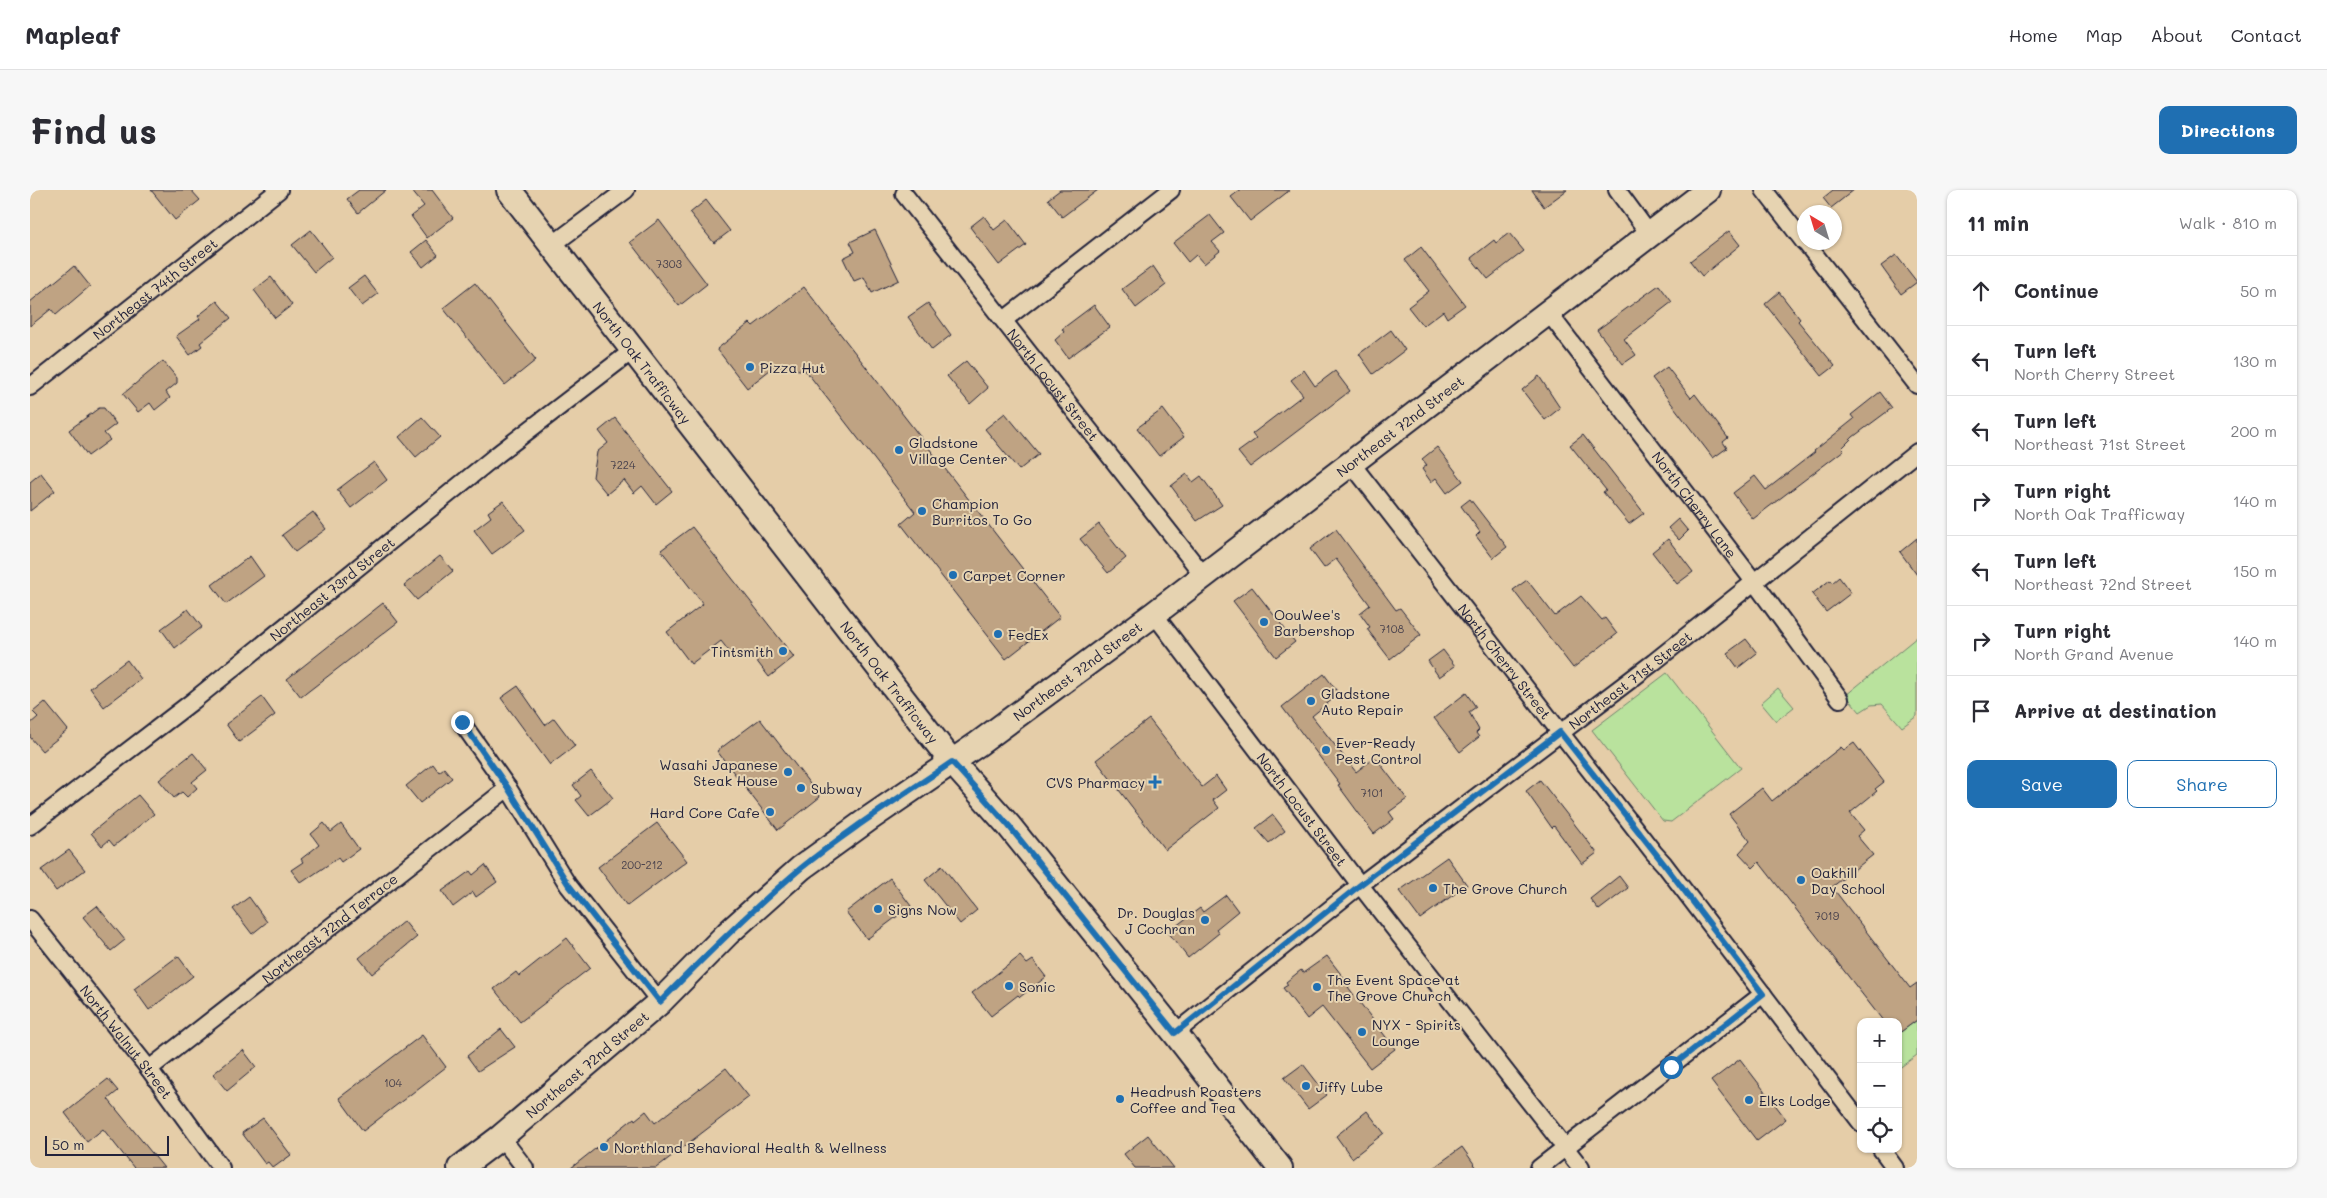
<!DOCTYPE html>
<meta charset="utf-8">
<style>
:root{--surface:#fff;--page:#f7f7f7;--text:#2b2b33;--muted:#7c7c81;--line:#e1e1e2;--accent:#1f6fb2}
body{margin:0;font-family:Mali,sans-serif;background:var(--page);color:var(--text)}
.controls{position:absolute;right:15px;bottom:15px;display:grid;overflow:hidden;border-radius:10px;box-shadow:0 1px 4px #0004}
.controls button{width:45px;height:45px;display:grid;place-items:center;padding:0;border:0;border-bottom:1px solid var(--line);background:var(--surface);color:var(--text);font:25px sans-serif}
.compass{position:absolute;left:1767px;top:15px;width:45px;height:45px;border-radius:50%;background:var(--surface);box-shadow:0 1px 4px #0004;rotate:322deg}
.scale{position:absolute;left:15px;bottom:12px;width:124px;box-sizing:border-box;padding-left:5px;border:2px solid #22223b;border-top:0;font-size:14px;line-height:18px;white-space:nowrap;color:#22223b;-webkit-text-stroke:4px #e6d3b1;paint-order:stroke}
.stop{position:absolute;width:15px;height:15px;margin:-11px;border:4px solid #1f6fb2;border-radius:50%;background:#fff}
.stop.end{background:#1f6fb2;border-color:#fff;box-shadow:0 1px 5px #0008}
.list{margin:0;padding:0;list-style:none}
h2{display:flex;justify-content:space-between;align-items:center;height:65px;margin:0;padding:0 20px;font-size:21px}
h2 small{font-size:16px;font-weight:400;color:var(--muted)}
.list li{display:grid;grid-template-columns:32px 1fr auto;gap:15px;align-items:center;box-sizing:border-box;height:70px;padding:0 20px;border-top:1px solid var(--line)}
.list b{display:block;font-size:19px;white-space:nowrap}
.list p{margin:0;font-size:16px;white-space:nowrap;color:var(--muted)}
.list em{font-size:16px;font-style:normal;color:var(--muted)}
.actions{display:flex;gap:10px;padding:15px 20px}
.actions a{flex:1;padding:11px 0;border:1px solid var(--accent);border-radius:10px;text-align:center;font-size:18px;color:var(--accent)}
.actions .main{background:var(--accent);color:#fff}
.icon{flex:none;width:28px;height:28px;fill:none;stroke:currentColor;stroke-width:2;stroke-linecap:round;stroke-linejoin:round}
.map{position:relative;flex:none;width:1887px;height:978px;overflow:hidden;border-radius:10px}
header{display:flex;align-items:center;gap:30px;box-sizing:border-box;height:70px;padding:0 25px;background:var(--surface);border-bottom:1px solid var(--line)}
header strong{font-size:24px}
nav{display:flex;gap:28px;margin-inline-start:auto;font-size:18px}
.intro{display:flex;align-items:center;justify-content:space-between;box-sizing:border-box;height:120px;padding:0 30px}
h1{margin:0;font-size:35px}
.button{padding:12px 22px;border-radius:10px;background:var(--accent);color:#fff;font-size:18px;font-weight:700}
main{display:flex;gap:30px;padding:0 30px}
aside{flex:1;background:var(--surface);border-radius:10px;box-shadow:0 1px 4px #0004}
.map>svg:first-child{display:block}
.green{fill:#b9e29d;stroke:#6e826c}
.building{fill:#bfa383;stroke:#22223b}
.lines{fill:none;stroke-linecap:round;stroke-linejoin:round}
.street-casing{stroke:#22223b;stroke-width:20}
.secondary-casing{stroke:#22223b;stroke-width:28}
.street{stroke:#e6d3b1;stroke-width:16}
.secondary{stroke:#e6d3b1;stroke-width:24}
.route{stroke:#1f6fb2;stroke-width:6}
.poi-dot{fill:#1f6fb2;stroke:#e6d3b1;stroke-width:2}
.labels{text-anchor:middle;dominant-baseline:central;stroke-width:4;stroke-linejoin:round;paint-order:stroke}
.number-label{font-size:11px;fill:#49424d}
.street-label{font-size:14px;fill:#22223b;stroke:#e6d3b1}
.poi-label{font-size:14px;fill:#22223b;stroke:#e6d3b1;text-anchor:start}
</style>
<header>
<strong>Mapleaf</strong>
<nav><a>Home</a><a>Map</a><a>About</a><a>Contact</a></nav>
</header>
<div class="intro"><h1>Find us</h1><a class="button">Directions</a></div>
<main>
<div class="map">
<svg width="1887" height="978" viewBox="0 0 1887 978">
<rect width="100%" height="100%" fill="#e5cda8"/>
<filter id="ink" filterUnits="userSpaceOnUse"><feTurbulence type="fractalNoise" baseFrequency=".02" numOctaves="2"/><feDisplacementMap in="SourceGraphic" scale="10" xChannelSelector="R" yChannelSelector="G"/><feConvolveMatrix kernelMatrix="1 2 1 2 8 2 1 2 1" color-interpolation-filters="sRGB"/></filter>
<g filter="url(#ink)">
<path class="green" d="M1887,447V526L1872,537L1852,514L1841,515L1830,522L1816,505Z
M1637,483L1711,578L1641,632L1633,631L1562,540Z
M1748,498L1764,517L1746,531L1731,513Z
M1887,830V865L1868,879V844Z"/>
<path class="building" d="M121,0H161L170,10L145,30Z
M329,0H356L328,23L317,9Z
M381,0H402L423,28L397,48L381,26L394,16Z
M1030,0H1068L1032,27L1018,9Z
M1210,0H1260L1220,31L1201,7Z
M1502,0H1537L1514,17Z
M1803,0H1824L1801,18L1793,8Z
M676,10L700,41L684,53L660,23Z
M1180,25L1194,43L1182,52L1190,61L1174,74L1166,65L1158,72L1143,53Z
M954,26L964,40L977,30L996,55L969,75L940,37Z
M629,30L677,94L649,116L600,52Z
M281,40L302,67L284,82L262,55Z
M845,40L869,90L842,103L834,87L824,91L813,68L825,62L820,52Z
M1699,41L1710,55L1672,86L1660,71Z
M1479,43L1494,61L1458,89L1441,68L1464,50L1466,53Z
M396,50L408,65L393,77L381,62Z
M1391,57L1435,115L1417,128L1413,121L1393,136L1378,117L1399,101L1375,70Z
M1866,65L1887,92L1871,104L1851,76Z
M44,76L60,96L26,125L21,119L0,136V112Z
M1123,76L1136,95L1106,118L1092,99Z
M334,86L348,104L332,116L318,98Z
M241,87L262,115L245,128L224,100Z
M445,93L506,170L475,195L413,118Z
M1629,95L1642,112L1594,149L1606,165L1593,174L1567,140Z
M774,97L1030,427L976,469L871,334L885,322L776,181L745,176L717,198L687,159L720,133L723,136Z
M1749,102L1770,129L1768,131L1805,176L1792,186L1735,114Z
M187,111L201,128L170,153L172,156L160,165L146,146L170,129L168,126Z
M898,113L921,145L902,160L878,127Z
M1064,115L1080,137L1038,168L1025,150L1034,142L1032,139Z
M1361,140L1375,160L1343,184L1329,164Z
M133,171L147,188V193L136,202L140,208L125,220L120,213L108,222L93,204Z
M936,171L958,198L940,214L917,186Z
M1637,177L1661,208L1665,204L1698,248L1693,252L1697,258L1683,268L1622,188Z
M1274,180L1285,196L1305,181L1320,201L1220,277L1208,262L1226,249L1222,244L1273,205L1261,190Z
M1509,186L1530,218L1515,230L1492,200Z
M1850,202L1862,218L1823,247L1812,258L1814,260L1723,329L1703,303L1725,286L1736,300L1785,262L1784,261L1824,229L1821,225Z
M69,218H74L86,234L74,243L80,250L58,266L39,240Z
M1133,219L1154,247L1129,266L1107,238Z
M975,223L1009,264L989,280L955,239Z
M392,227L410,247L386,267L369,247Z
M585,228L642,301L626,314L612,296L604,303L594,290L577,304L563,287L567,262L578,253L569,241Z
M1553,245L1614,323L1599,334L1573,302L1576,300L1540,255Z
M1407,257L1433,291L1417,303L1406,288L1401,292L1392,279L1397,275L1392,269Z
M344,272L357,290L321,318L307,300Z
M11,283L25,301L0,321V292Z
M1157,284L1163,292L1171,286L1192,315L1167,331L1141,296Z
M1440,309L1477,357L1463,368L1446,346L1450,342L1431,316Z
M473,311L495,340L462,364L444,340L461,327L458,322Z
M283,322L296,339L265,362L252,345Z
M1648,329L1658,341L1649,350L1638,338Z
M1069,334L1096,368L1078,383L1050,349Z
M662,337L764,467L739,487L719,461L706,470L691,451L661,474L637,442L673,414L631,360Z
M1306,339L1366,420L1370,418L1391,445L1360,469L1337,439L1340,437L1330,423L1340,415L1306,369L1294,378L1280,359Z
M1887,348V385L1870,362Z
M1638,349L1663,382L1647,394L1622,362Z
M220,366L234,386L196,414L182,395Z
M410,366L423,381L387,410L374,395Z
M1809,387L1821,403L1796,422L1782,404L1800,390L1802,393Z
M1497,390L1525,426L1551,406L1572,430L1575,428L1587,444L1543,478L1483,400Z
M1222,397L1265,452L1246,467L1203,411Z
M353,413L368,432L271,507L257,489Z
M158,419L172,437L145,458L131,439Z
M1716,449L1727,463L1708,478L1697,463Z
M1413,460L1425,476L1409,487L1398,471Z
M97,470L111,489L74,517L60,498Z
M1294,484L1309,504L1282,526L1326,582L1345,567L1377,609L1359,622L1364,629L1344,644L1308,595L1310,594L1252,517Z
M488,496L515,535L524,528L545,556L520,575L471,508Z
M1436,503L1446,517L1439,522L1449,540L1446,543L1449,547L1430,562L1404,528Z
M232,507L245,525L209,552L196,534Z
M15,512L38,540L12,561L0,547V534L8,527L3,522Z
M730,529L790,607L748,640L687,561Z
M1119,529L1172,597L1186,586L1196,600L1183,610L1189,618L1135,660L1066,570Z
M1824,553L1854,592L1845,599L1847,601L1820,623L1834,640L1827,646L1843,665L1802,697L1880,798L1887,793V830L1868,844V832H1854L1729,672L1723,678L1709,663L1720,651L1699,624L1732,598L1742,611L1811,557L1814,560Z
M163,563L177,580L162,592L167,598L157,607L152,602L144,608L129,590Z
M403,574L409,582L414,578L422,588L390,613L376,596Z
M561,581L583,608L559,626L546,610L551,606L543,595Z
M1510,590L1567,663L1552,674L1524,636L1522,638L1496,601Z
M108,605L124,624L84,656L79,650L72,656L61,643Z
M1243,625L1255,641L1239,653L1226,638Z
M294,633L301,642L311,634L329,659L311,672L308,668L271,693L261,680L273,672L271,669L289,655L281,644Z
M627,633L657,671L597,716L568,677Z
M39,660L55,680L26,701L11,680Z
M1417,667L1437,695L1390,729L1369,701Z
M455,675L467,692L446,707L443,702L423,717L412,701L440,681L443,685Z
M912,676L947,720L930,734L895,690Z
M1589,686L1598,698L1569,720L1560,709Z
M860,688L881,716L837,749L816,722Z
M1196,705L1208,721L1186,739L1189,743L1158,768L1138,742L1170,718L1173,722Z
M219,707L237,732L222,744L203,719Z
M67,716L95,750L81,761L53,727Z
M374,731L387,747L342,784L329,768Z
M537,748L560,778L490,832L464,799L486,782L489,786Z
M148,766L163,786L119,820L104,799Z
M990,766L997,774L1003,770L1016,787L990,807L988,805L961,826L942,803Z
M1297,766L1320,796L1318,797L1365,859L1340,878L1292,817L1277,829L1253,798L1258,795L1256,792L1271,780L1273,783Z
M471,839L485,857L448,881L437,866Z
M392,845L416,877L333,941L309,908Z
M213,860L226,877L197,901L183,884Z
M1710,869L1756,929L1727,951L1681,891Z
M1273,874L1297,905L1278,919L1254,888Z
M696,878L719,907L626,978H541L604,928L605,930L616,921L625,933Z
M78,889L88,901L78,909L134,978H104L73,939L57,952L35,923Z
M1337,921L1354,943L1322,968L1306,946Z
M233,928L261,965L243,978L238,972L235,974L212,943Z
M1118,945L1144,978H1105L1094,964Z
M1432,957L1447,978H1403Z"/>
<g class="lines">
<defs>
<g id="street">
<path d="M1587,0L1620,45"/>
<path d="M1734,0L1774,52"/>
<path id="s1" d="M874,4L1174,386"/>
<path d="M1775,52L1887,195"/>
<path d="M522,55L596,0"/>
<path id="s2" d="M1518,122L1725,393L1810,509"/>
<path d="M974,130L1141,0"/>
<path id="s3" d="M0,197L249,0"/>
<path id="s4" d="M1321,273L1624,663L1634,674L1831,933"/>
<path id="s5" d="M1124,424L1330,695L1551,978"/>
<path d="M432,533L478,598L538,695L630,812"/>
<path id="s6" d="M0,636L163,511L468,264L602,161"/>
<path id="s7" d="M0,729L119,879L191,978"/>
<path id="s8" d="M1145,843L1330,695L1624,472L1887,262"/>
<path id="s9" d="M119,879L478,598"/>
<path d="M471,947L495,978"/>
<path d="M1851,959L1865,978"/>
<path d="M1509,978L1733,804"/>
</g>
<g id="secondary">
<path id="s10" d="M479,0L922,572L979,636L1145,843L1250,978"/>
<path id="s11" d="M430,978L471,947L630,812L698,743L771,678L840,628L948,554L1124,424L1678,0"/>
</g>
</defs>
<use href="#street" class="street-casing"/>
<use href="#secondary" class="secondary-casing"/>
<use href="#street" class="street"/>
<use href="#secondary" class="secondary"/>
</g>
</g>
<g class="lines" filter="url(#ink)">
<path class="route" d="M432,532L478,598L538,694L630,812C675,766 721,720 770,679C818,640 871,607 922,572L979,636L1145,843L1330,695L1530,542L1634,674L1733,804L1641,877"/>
</g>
<g class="poi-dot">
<circle cx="720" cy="177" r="5"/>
<circle cx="869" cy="260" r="5"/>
<circle cx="892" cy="321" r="5"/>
<circle cx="923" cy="385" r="5"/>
<circle cx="1234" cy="432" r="5"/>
<circle cx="968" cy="444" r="5"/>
<circle cx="753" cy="461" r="5"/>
<circle cx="1281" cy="511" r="5"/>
<circle cx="1296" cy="560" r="5"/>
<circle cx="758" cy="582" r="5"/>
<path d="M1122.5 584.5h5v5h5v5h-5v5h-5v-5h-5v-5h5z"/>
<circle cx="771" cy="598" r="5"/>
<circle cx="740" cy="622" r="5"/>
<circle cx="1771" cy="690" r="5"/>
<circle cx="1403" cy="698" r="5"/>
<circle cx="848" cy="719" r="5"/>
<circle cx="1175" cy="730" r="5"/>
<circle cx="979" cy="796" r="5"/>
<circle cx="1287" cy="797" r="5"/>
<circle cx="1332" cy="842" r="5"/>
<circle cx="1276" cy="896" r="5"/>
<circle cx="1090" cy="909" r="5"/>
<circle cx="1719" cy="910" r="5"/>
<circle cx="574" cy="957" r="5"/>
</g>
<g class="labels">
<g class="number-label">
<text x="639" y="73">7303</text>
<text x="593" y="274">7224</text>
<text x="1362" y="438">7108</text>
<text x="1342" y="602">7101</text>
<text x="612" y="674">200-212</text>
<text x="1797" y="725">7019</text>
<text x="363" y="892">104</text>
</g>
<g class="street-label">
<text stroke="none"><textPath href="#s3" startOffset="159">Northeast 74th Street</textPath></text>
<text stroke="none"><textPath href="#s10" startOffset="218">North Oak Trafficway</textPath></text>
<text stroke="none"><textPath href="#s1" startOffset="242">North Locust Street</textPath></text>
<text stroke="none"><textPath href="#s11" startOffset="1199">Northeast 72nd Street</textPath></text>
<text stroke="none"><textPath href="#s2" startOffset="242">North Cherry Lane</textPath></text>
<text stroke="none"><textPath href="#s6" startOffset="384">Northeast 73rd Street</textPath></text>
<text stroke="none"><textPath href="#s4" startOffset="251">North Cherry Street</textPath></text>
<text stroke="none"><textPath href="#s11" startOffset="794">Northeast 72nd Street</textPath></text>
<text stroke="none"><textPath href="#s8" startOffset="576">Northeast 71st Street</textPath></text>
<text stroke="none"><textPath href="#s10" startOffset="622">North Oak Trafficway</textPath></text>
<text stroke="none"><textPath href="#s5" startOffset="245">North Locust Street</textPath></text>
<text stroke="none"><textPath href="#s9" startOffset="229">Northeast 72nd Terrace</textPath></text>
<text stroke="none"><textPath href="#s7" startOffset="156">North Walnut Street</textPath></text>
<text stroke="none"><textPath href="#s11" startOffset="164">Northeast 72nd Street</textPath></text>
</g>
<g class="poi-label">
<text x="730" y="177">Pizza Hut</text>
<text x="879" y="252">Gladstone<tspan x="879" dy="16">Village Center</tspan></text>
<text x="902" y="313">Champion<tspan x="902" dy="16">Burritos To Go</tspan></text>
<text x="933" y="385">Carpet Corner</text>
<text x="1244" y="424">OouWee's<tspan x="1244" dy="16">Barbershop</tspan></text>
<text x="978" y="444">FedEx</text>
<text x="743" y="461" text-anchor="end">Tintsmith</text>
<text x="1291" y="503">Gladstone<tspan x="1291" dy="16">Auto Repair</tspan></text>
<text x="1306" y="552">Ever-Ready<tspan x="1306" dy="16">Pest Control</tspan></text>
<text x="748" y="574" text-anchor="end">Wasahi Japanese<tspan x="748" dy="16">Steak House</tspan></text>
<text x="1115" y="592" text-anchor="end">CVS Pharmacy</text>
<text x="781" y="598">Subway</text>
<text x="730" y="622" text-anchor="end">Hard Core Cafe</text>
<text x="1781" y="682">Oakhill<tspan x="1781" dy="16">Day School</tspan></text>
<text x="1413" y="698">The Grove Church</text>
<text x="858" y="719">Signs Now</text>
<text x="1165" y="722" text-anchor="end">Dr. Douglas<tspan x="1165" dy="16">J Cochran</tspan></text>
<text x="1297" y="789">The Event Space at<tspan x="1297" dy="16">The Grove Church</tspan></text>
<text x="989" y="796">Sonic</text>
<text x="1342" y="834">NYX - Spirits<tspan x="1342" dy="16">Lounge</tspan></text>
<text x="1286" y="896">Jiffy Lube</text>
<text x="1100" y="901">Headrush Roasters<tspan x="1100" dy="16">Coffee and Tea</tspan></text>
<text x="1729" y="910">Elks Lodge</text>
<text x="584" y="957">Northland Behavioral Health &amp; Wellness</text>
</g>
</g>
</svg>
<div class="controls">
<button>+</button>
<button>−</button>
<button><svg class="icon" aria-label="locate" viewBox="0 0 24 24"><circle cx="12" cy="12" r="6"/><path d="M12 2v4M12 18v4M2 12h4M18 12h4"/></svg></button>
</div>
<svg class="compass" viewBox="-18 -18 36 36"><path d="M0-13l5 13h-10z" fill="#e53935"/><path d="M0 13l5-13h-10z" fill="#7c7c81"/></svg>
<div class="scale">50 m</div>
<div class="stop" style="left:1641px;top:877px"></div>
<div class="stop end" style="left:432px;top:532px"></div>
</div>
<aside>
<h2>11 min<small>Walk · 810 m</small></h2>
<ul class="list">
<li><svg class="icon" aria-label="ahead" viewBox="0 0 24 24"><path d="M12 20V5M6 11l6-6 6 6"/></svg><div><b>Continue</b></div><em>50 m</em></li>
<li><svg class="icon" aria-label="left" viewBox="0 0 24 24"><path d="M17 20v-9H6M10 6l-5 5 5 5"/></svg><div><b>Turn left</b><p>North Cherry Street</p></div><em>130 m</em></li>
<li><svg class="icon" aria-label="left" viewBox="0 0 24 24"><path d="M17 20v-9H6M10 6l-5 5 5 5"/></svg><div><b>Turn left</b><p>Northeast 71st Street</p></div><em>200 m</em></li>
<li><svg class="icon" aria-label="right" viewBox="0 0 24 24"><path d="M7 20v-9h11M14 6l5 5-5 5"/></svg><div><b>Turn right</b><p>North Oak Trafficway</p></div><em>140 m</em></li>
<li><svg class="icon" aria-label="left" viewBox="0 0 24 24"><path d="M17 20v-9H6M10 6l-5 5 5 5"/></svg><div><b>Turn left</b><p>Northeast 72nd Street</p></div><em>150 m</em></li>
<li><svg class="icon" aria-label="right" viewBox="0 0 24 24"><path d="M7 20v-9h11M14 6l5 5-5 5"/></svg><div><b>Turn right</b><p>North Grand Avenue</p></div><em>140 m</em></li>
<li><svg class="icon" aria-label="arrive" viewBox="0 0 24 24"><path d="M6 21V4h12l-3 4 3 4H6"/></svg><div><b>Arrive at destination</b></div></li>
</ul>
<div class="actions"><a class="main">Save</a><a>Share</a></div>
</aside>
</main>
